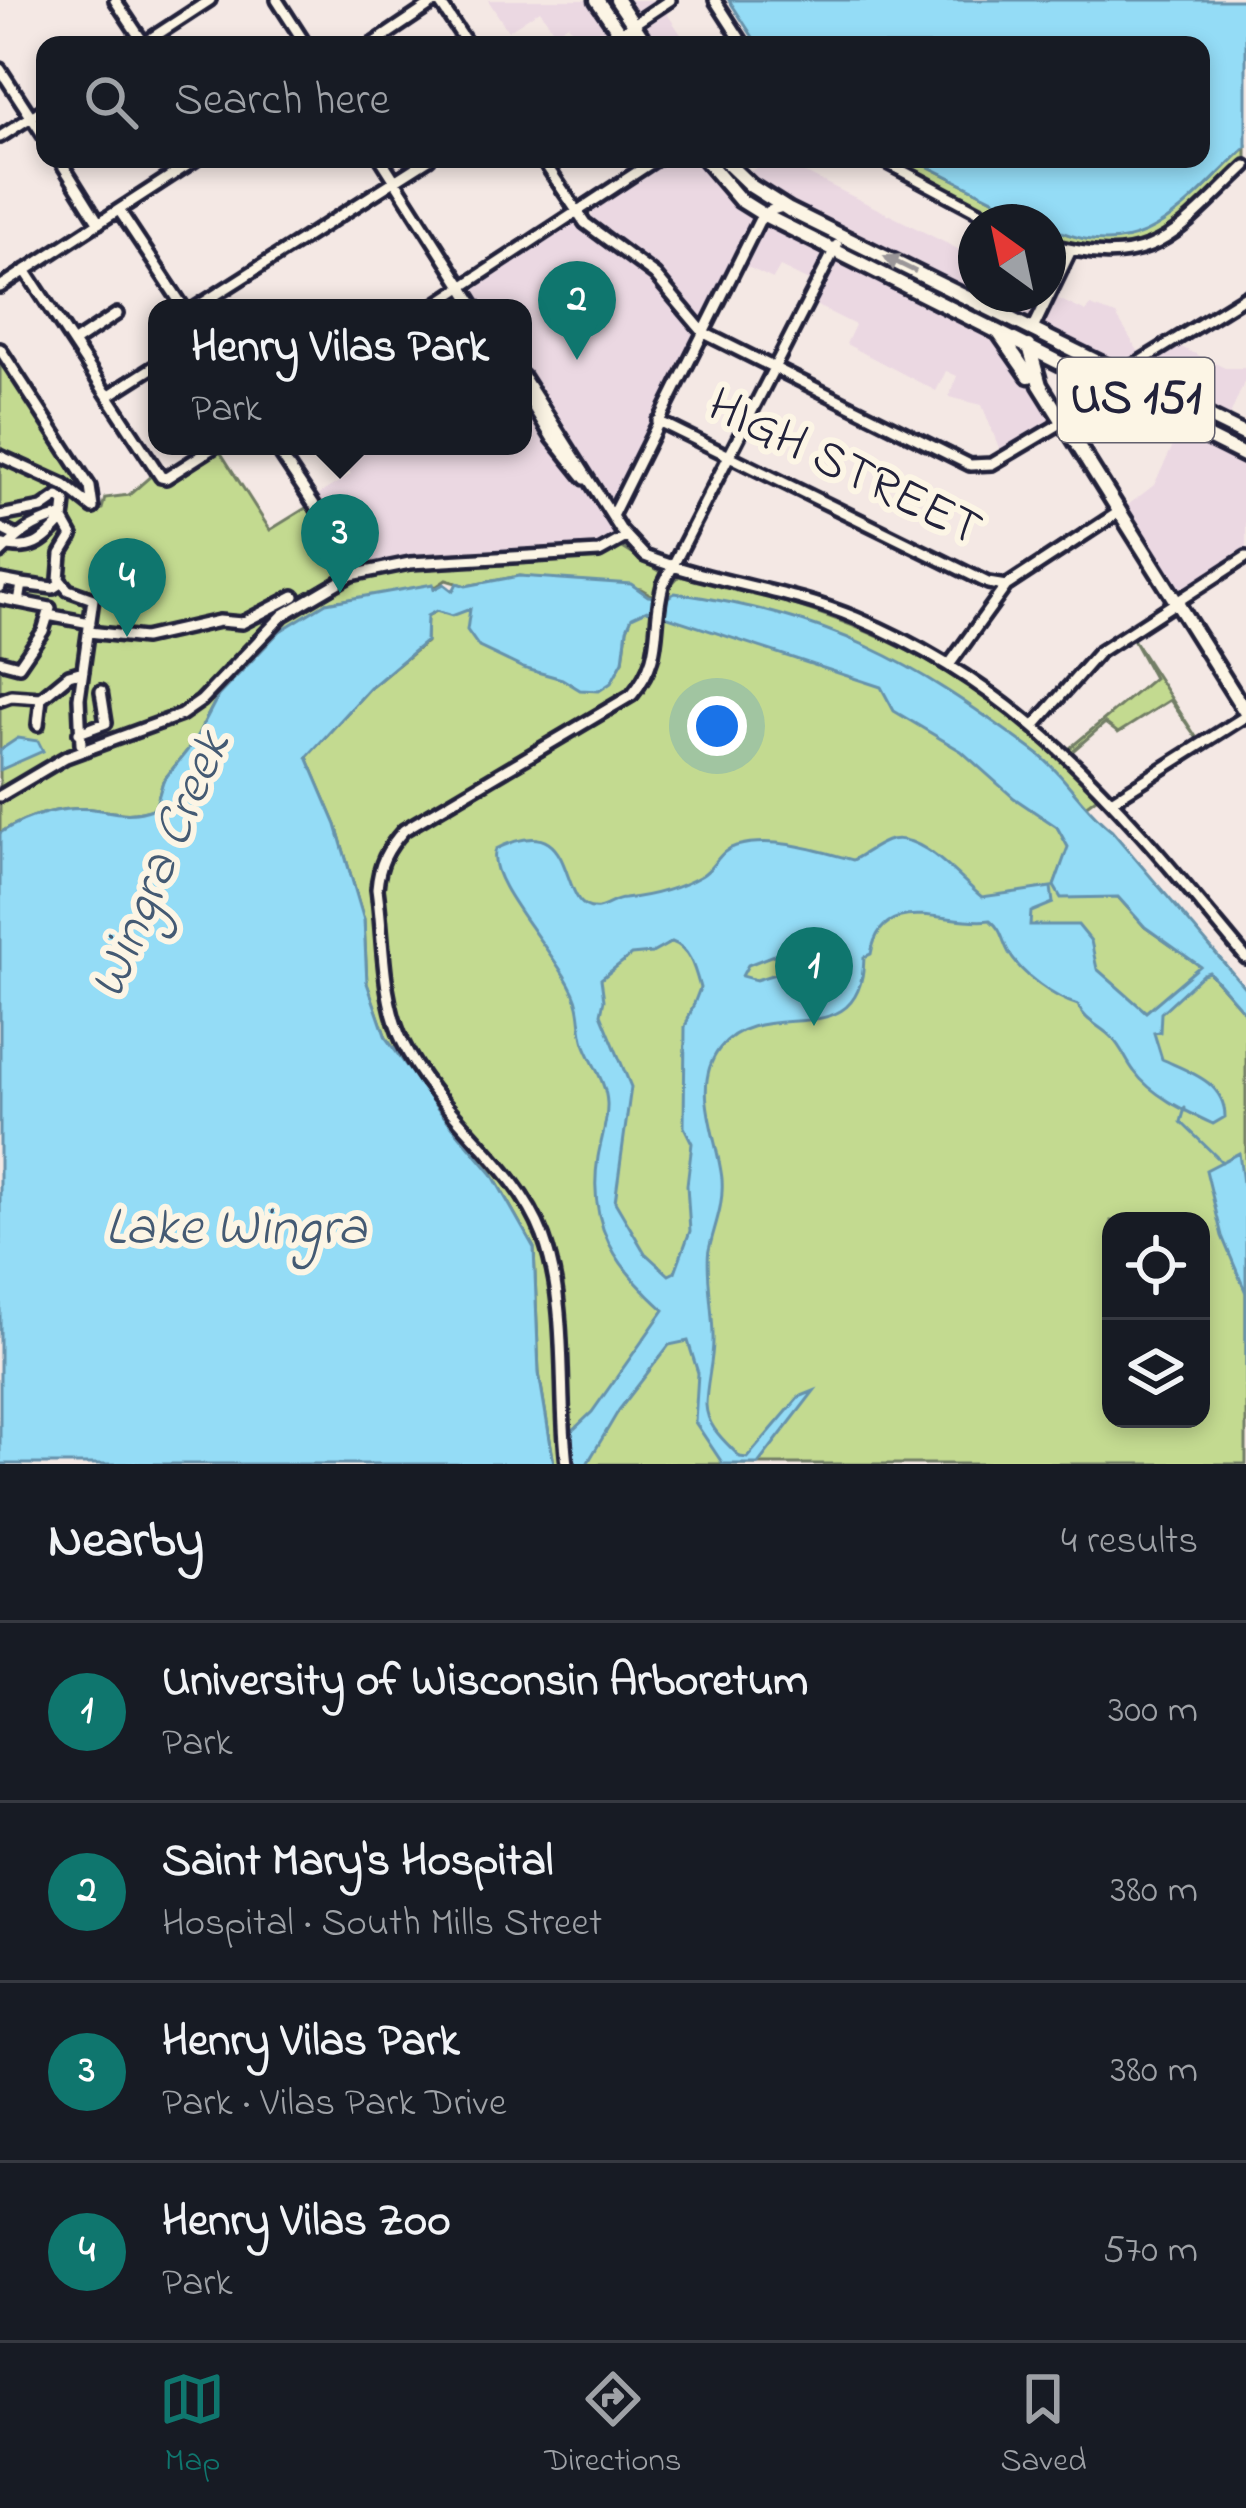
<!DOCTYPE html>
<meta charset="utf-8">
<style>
:root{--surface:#171b24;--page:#242831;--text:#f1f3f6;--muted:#9ea1a6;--line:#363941;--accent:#0f766e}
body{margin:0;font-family:"Indie Flower",sans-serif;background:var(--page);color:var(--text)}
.controls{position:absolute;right:36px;bottom:36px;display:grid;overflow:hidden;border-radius:24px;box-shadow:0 6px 18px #0003}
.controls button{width:108px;height:108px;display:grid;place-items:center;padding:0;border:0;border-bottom:3px solid var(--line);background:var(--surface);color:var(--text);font:60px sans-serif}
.compass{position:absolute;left:958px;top:204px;width:108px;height:108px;border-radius:50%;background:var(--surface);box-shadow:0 6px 18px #0003;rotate:327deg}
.you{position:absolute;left:717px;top:726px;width:42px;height:42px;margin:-30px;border:9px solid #fff;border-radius:50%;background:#1a73e8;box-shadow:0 0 0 18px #1a73e833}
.badge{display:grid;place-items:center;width:78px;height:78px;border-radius:50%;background:var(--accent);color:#fff;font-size:39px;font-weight:700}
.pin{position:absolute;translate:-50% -99px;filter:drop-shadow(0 3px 6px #0008)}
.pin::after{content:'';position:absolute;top:63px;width:42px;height:36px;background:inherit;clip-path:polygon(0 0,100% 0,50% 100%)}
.popup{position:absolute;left:148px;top:299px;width:384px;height:156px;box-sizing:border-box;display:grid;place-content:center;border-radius:24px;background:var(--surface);filter:drop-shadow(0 3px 9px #0005);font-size:39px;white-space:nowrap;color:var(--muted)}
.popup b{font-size:45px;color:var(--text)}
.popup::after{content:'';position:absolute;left:50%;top:100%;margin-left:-24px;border:24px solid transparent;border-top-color:var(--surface)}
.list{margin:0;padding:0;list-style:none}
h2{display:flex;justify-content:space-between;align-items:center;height:156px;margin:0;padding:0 48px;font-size:51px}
h2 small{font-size:39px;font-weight:400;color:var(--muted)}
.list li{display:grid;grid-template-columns:78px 1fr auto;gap:36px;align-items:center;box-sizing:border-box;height:180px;padding:0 48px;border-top:3px solid var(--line)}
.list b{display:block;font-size:45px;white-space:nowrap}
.list p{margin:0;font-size:39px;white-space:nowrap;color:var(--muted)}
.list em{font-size:39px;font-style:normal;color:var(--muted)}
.icon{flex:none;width:66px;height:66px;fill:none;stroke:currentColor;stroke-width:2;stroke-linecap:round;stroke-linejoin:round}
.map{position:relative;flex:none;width:1246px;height:1464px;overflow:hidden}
.search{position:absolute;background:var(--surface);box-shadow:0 6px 18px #0003;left:36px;right:36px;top:36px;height:132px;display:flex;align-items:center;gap:30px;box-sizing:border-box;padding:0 42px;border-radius:24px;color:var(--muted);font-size:45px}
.sheet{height:876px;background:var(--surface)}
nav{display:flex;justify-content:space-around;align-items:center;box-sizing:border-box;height:168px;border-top:3px solid var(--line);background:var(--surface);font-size:33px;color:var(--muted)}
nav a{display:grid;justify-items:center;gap:6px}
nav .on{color:var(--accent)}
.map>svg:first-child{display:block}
.built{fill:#ebd8e2}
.green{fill:#c3da90;stroke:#727e66;stroke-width:3;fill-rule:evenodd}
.water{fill:#94dcf6;stroke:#6692ab;stroke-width:3;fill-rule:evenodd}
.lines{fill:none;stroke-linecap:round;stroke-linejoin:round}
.stream{stroke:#6692ab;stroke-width:3}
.minor-casing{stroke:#22223b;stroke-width:18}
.major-casing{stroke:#22223b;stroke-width:21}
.minor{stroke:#fcf5e5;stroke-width:9}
.major{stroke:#fcf5e5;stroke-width:12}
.oneway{fill:#9a9698}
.labels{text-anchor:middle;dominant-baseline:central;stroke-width:12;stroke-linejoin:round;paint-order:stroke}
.shield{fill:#fcf5e5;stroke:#63616e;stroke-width:3}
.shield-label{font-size:48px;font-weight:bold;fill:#22223b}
.street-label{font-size:51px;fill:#22223b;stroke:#fcf5e5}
.water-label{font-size:54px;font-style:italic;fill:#445a73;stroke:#fcf5e5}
</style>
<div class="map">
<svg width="1246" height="1464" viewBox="0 0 1246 1464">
<rect width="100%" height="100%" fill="#f4e8e4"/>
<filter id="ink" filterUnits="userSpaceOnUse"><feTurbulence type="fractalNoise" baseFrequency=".00833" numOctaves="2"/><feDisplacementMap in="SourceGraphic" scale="24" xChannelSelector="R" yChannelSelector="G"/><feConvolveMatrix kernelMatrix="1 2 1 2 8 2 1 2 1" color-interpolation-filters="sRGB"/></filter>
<g filter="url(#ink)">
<path class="built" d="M488,0H597L628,45H582L568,24L555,33L540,10L508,31Z
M617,0H658L688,45H647Z
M673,159H697L754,220L707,317L695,329L698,335L606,517L615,536L589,549L398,559L358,568L351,564L313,498L351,474L333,446H523V308H484L474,293L475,284L572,222L585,228L591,222L592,212Z
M768,159L810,175L976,258V294H1048L1086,312L1090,306L1116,315L1143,359L1175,338L1181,347L1225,368H1246V378L1226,425L941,284L742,178Z
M764,215L996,329L1063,422L1003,458L982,405L949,397L957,376L946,371L936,391L846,344L855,325L809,302L817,285L780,267L773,279L739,263Z
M1183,425L1246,455V557L1175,602L1119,512L1154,485Z"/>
<path class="green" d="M1246,147V166L1165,238L1125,255L1048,244V226C1140,271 1185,204 1246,147Z
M880,159H913L1039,222H998Z
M0,355L88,489L90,497L85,508L91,515L102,509L105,498L129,495L153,474L160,482H167L219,450L270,530L309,506L330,538L342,568L337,578L341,586C401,564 465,566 529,563C561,561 592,563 621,547L661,572L655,597L641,589L519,576L466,586L446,580L437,586L326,603L218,696L194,742L163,781L156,808C135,816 122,814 100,810C67,805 28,814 0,833Z
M679,576C856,611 972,668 1100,795L1057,827L1069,847L1054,886L1118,897L1145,927L1209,972L1246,1014V1464H554L539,1373L534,1248L492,1174L438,1109L386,1038L367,984L364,920L336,825L307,757L370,688L426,642L427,616L437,611L471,609L580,689L623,661L627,629L632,616L646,610L665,613L668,588ZM1111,1221H1201V1419H1111Z
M1131,636L1198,740L1170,700L1118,733L1105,723L1068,755L1065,752L1154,678Z"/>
<path class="water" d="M729,0H1246V147C1185,204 1141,272 1048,226V222H1039L913,159H1201V45H758Z
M519,576L631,584L648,596L666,598L675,593C832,616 910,659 1035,752C1065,774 1083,809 1112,831L1246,989V1014L1209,972L1203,974L1161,1013L1160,1032L1154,1033L1162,1059C1190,1072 1225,1082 1225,1117L1213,1124C1185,1111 1151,1095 1134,1071C1126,1061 1122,1048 1112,1038C1101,1026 1084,1021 1078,1005C1054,998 1022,975 1009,953C1001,938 1003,931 990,920C949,927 882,889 871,954L864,957C862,1059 763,993 720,1048C690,1086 718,1138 722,1179C724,1206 714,1227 709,1250C705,1268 714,1319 713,1341C713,1362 706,1385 706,1405C707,1428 726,1442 740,1457L747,1458L799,1397L814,1391L758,1464H723L695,1422L698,1373L688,1341L669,1345L619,1410L587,1464H574L570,1433L592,1412L664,1310C616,1267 587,1225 598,1157C601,1139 608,1121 607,1103C606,1081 591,1063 584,1043C580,1031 581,1018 578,1006C571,966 482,882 496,849C585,805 553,913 598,908C608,906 615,899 624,899C651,896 678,889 701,876C716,867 718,851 736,846C775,836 816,850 853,860C864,854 876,845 887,841C919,829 958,878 982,897L1051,887L1053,903L1031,912L1030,925H1078L1091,941L1097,969L1146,1012L1200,966L1145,927L1118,897L1061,898L1054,886L1068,847L1057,827L1014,798L961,751L894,711L881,687L647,610L632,617L627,629L623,661L611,683L599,691L580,690L562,679L523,668L479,647L467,630L470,609L452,616L436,611L427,616L426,641L370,688L307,757L336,825L364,920L367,983L386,1038L438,1109L492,1174L534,1248L539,1373L554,1464H0V833C28,814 67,805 100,810C122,814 134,816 155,808L163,781L194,742L218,696L280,631L326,603L433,584L434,589L444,584L453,591L457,583L466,586ZM672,942C690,948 695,970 700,988L685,1027L684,1127L692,1143L687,1185L690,1231L675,1272L669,1275L645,1253L615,1202L631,1087L601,1014L604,1000L601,979L631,955L652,953ZM781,952L805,955L807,964L756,980L742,976L748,965Z
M18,738L38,741L43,751L0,770V750Z
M1239,1153L1246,1206V1391V1293L1222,1236L1206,1170Z"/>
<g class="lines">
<path class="stream" d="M1185,1108L1181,1122L1222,1162"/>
<defs>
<path id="minor" d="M115,0L145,45
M277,0L306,45
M715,0L744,45
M141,45L210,0
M371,45L438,0L468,45
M602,45L670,0
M0,69L45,138
M0,137L45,108
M59,159L99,223
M381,159L476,308
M542,159L585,223L655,275L704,333L970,465L992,464L1063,422
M880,159L998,222
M119,210L184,308
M1048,244C1154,273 1174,234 1246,166
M25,270L161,477L166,478L216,446
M0,287L197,159
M195,308L429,159
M430,308L657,159
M1032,331L1071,250
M73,343L117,314
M0,349L90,487L93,508
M523,376L620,529L645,556C713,583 788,589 856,618C1032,691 1128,817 1246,958
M1113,388L1120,374L1246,296
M523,390L552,438L585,479
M108,396L155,366
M658,421L988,583L1006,586L1119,512
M275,446L337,539L351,575
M0,456L64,485L93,508
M0,516L42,508L58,497L65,502L63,520L72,536L61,554L59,579L68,590L93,599L79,698L81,744
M612,516L759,221L769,211L783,207
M0,528L16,536
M0,544C31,553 42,543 63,520L57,517C31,524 19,535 0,553
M22,584L53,588L61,583
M0,587L1,580L22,584L19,602
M0,598L50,608L48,615L90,623
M89,632L144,638L219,621L242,623L294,596
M0,661L19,666L43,631L48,615
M949,665L1006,586
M0,700L11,696L41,698L69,675L83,671
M38,725L41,698
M1035,725L1098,653L1246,557
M79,733L106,723L101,691
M0,796L66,757L181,715L201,701L283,615L351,575L410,563L599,552L626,537
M1113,800L1246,716
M567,1464C558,1390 569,1307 543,1236C515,1162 437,1114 403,1043C381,998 384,938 377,889C379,864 387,849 404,830L632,695C665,655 651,629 663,585L837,245"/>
<path id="major" d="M597,0L628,45
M617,0L647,45
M705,159L740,200L764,215L1246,456
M723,159L751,186L789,210L1246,435
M999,333L1029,376
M1029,346L1040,385L1246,713"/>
</defs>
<use href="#minor" class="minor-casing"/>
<use href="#major" class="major-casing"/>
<use href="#minor" class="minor"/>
<use href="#major" class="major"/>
</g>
<defs><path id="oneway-solid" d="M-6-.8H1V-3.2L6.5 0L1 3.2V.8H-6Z" transform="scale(3)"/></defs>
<use class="oneway" href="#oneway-solid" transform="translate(900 264) rotate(-154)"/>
</g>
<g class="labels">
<rect class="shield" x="1058" y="358" width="156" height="84" rx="9"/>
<g class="shield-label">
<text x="1136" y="400">US 151</text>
</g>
<g class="street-label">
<text transform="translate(844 469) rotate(26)">HIGH STREET</text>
</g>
<g class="water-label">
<text transform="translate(162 866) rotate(-67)">Wingra Creek</text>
<text x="236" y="1230">Lake Wingra</text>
</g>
</g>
</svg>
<div class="controls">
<button><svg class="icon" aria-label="locate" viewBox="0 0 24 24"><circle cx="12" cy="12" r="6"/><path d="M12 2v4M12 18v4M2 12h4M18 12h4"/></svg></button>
<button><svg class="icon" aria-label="layers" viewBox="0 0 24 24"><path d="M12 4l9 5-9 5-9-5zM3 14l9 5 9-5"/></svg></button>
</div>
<svg class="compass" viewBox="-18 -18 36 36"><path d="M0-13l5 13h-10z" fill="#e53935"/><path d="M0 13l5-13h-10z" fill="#9ea1a6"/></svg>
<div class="you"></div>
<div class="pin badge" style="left:814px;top:1026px">1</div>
<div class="pin badge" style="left:577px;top:360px">2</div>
<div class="pin badge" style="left:340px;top:593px">3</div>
<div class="popup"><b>Henry Vilas Park</b>Park</div>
<div class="pin badge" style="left:127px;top:637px">4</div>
<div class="search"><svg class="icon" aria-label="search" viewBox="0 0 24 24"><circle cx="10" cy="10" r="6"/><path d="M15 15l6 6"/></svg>Search here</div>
</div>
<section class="sheet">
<h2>Nearby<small>4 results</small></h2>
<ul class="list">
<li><span class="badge">1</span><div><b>University of Wisconsin Arboretum</b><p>Park</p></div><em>300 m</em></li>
<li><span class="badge">2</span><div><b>Saint Mary's Hospital</b><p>Hospital · South Mills Street</p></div><em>380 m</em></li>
<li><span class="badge">3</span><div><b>Henry Vilas Park</b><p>Park · Vilas Park Drive</p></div><em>380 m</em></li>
<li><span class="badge">4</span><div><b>Henry Vilas Zoo</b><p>Park</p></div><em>570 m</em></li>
</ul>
</section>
<nav>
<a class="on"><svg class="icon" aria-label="map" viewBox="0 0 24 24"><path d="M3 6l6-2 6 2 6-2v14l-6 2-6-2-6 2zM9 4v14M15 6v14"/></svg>Map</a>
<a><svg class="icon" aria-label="directions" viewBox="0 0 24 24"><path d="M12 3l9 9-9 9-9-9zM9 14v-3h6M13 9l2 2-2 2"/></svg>Directions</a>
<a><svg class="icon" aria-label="saved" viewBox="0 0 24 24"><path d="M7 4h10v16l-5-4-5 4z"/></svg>Saved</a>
</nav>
